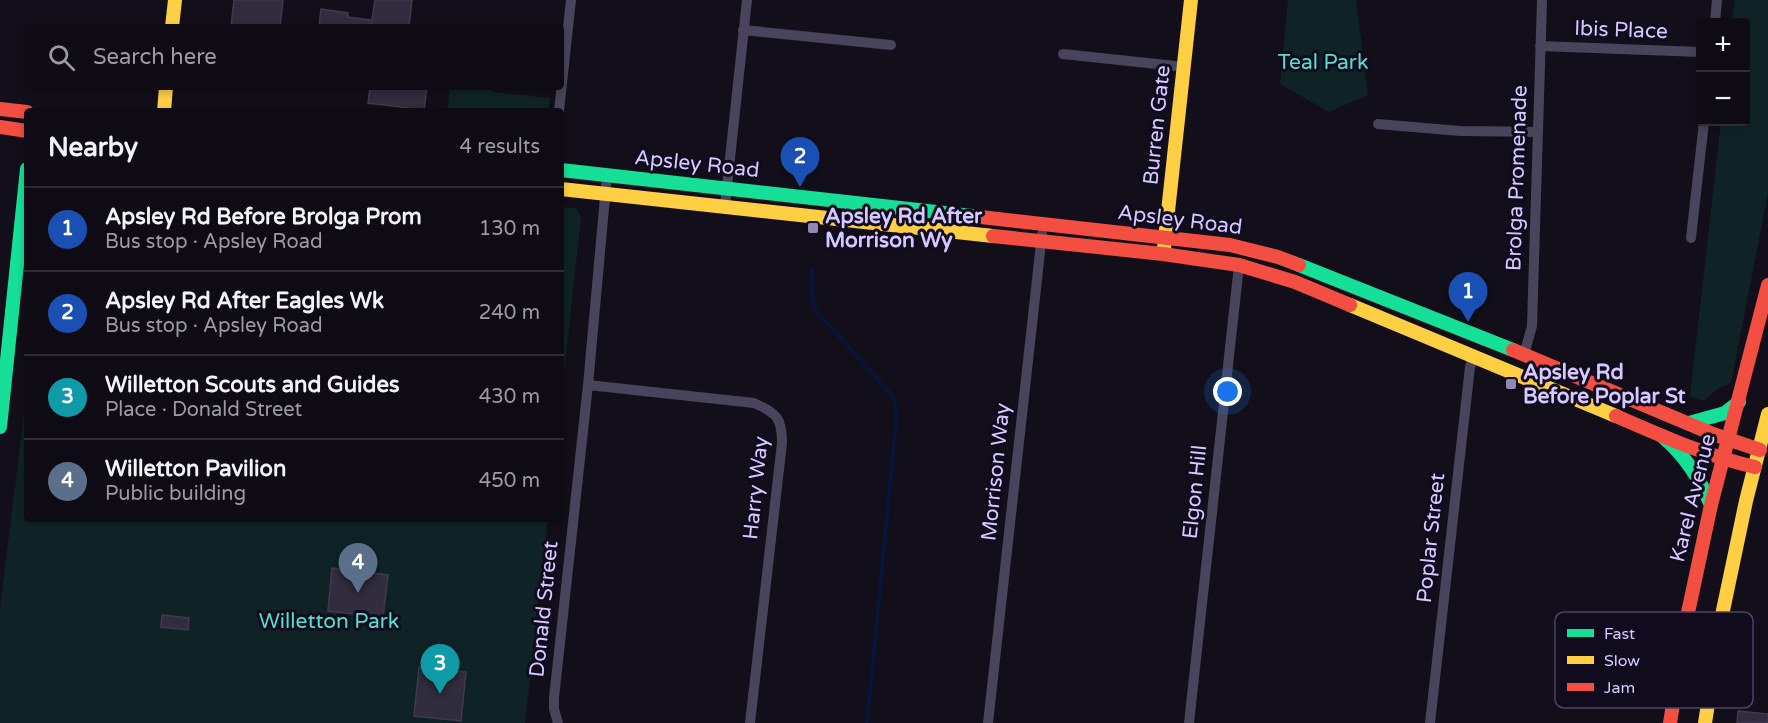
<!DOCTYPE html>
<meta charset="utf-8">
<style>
:root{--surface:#0e0b14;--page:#1c1922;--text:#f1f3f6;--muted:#9b9ba0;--line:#2e2b34;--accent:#0b8043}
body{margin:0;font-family:"Varela Round",sans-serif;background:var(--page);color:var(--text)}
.controls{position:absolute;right:18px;top:18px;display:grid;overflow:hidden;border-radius:6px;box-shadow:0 3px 9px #0003}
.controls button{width:54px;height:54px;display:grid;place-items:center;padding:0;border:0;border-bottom:2px solid var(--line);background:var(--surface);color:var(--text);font:30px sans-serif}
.you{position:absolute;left:1228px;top:392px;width:21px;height:21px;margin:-15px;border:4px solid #fff;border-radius:50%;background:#1a73e8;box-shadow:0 0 0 9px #1a73e833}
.badge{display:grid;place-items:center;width:39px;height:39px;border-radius:50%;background:var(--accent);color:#fff;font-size:20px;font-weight:700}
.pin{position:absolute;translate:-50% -50px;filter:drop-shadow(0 2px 3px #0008)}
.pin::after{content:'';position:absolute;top:32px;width:21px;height:18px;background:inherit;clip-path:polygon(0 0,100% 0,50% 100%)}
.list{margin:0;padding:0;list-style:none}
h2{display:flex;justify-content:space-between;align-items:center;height:78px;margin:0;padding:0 24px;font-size:26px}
h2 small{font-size:20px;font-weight:400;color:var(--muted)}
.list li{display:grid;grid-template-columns:39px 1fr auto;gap:18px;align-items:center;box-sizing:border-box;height:84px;padding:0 24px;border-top:2px solid var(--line)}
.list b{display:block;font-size:22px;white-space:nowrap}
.list p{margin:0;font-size:20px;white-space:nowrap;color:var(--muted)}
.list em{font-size:20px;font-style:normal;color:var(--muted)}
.icon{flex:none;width:33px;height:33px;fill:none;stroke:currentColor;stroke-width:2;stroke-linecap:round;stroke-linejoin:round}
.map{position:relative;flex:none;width:1768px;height:723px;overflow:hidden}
.search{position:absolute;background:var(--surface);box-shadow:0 3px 9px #0003;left:24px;top:24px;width:540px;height:66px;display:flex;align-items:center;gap:15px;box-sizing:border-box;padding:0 21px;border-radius:6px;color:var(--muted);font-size:22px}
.panel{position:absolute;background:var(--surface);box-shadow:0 3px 9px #0003;left:24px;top:108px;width:540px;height:414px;border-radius:6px}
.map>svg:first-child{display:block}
.green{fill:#0f2326}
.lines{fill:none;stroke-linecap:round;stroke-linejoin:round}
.stream{stroke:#081438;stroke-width:4}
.building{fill:#312c3e;stroke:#40394f;stroke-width:1.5}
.street{stroke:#48445b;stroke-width:10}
.fast{stroke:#16e098;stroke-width:14}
.slow{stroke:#ffcf43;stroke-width:14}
.jam{stroke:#f24e42;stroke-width:14}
.poi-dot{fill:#9188af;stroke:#110b1e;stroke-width:2}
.labels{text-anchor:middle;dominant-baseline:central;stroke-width:6;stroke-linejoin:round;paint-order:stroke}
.street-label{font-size:21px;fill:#d6c9ff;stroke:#110b1e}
.park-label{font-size:21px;fill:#53e1cf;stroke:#110b1e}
.poi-label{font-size:21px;font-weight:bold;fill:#d6c9ff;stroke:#110b1e;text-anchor:start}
.key{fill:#110b1e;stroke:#4c4462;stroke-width:1.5}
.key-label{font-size:16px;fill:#d6c9ff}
</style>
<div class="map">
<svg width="1768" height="723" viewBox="0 0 1768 723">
<rect width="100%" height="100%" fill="#120f1a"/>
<path class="green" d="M1288,0H1356L1368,95L1329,112L1280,84Z
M1735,0H1768V193L1731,383L1719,388L1703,401L1690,396L1721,122H1746V22H1732Z
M450,87H493V92L550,98L548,111H447Z
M561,207L576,208L581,217L561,400Z
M27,390V519H548L525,723H0V607Z"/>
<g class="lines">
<path class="stream" d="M813,268C811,284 810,296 816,311L893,396L897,412L867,723"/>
</g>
<path class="building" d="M234,0H283L280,27H231Z
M375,0H412L409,27H371Z
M321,9L348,13V17L370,20V27H319Z
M370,87H427L424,110L368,103Z
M332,568L388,575L383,617L328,611Z
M162,615L189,618L188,630L161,627Z
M419,667L466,672L461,721L414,716Z
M1738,711L1768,714V723H1737Z"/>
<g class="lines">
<path class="street" d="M1715,22L1717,0
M743,30L891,45
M1540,46L1700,52
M1063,54L1185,67
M559,111L571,0
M1378,124L1460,131L1538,132
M725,205L747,0
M1691,238L1704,122
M1524,355L1532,326L1542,0
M588,385L754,403C777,413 782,418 782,443L750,723
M558,723L554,709V698L588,385L607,175
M988,723L1042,234
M1189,723L1239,265
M1430,723L1470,367L1473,357"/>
<path class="fast" d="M561,170L972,216
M1299,265L1513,350
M1689,423L1725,413L1739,402
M0,427L27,169
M1662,436C1685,455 1699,478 1711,505"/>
<path class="slow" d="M172,27L175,0
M164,111L166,87
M561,189L993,236
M1164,248L1191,0
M1350,305L1616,416
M1705,723L1721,620L1746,501L1768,414"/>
<path class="jam" d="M0,109L27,112
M0,127L27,131
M972,216L1230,245L1278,257L1299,265
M993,236L1163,254L1239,265L1295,282L1350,305
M1513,350L1713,434L1760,450
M1616,416C1662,436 1706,456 1755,467
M1670,723L1686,622L1711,505L1768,285"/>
</g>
<g class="poi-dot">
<rect x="807" y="222" width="12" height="12" rx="3"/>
<rect x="1505" y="378" width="12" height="12" rx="3"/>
</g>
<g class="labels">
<g class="street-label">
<text transform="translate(1621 30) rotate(2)">Ibis Place</text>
<text transform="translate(1157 125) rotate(-84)">Burren Gate</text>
<text transform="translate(697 164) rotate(6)">Apsley Road</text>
<text transform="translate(1517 178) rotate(-88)">Brolga Promenade</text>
<text transform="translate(1180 220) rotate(7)">Apsley Road</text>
<text transform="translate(996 472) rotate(-84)">Morrison Way</text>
<text transform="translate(756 488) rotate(-84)">Harry Way</text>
<text transform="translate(1195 492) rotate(-84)">Elgon Hill</text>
<text transform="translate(1693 498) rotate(-76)">Karel Avenue</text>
<text transform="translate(1431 538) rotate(-84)">Poplar Street</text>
<text transform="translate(544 609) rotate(-84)">Donald Street</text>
</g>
<g class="park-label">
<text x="1323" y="62">Teal Park</text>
<text x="329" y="621">Willetton Park</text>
</g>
<g class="poi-label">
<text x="825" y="216">Apsley Rd After<tspan x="825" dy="24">Morrison Wy</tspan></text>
<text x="1523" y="372">Apsley Rd<tspan x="1523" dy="24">Before Poplar St</tspan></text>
</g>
</g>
<rect x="1555" y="612" width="198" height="96" rx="9" class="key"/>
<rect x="1567" y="629" width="27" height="8" fill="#16e098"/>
<rect x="1567" y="656" width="27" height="8" fill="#ffcf43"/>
<rect x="1567" y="683" width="27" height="8" fill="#f24e42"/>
<g class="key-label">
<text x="1604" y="639">Fast</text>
<text x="1604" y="666">Slow</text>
<text x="1604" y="693">Jam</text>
</g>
</svg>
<div class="controls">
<button>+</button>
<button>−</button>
</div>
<div class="you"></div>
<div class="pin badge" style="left:1468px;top:322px;background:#1a4fb4">1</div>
<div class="pin badge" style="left:800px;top:187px;background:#1a4fb4">2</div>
<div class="pin badge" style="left:440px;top:694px;background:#0f9aa8">3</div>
<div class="pin badge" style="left:358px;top:593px;background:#5c6f8a">4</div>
<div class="search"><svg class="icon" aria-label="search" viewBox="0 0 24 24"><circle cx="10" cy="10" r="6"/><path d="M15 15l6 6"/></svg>Search here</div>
<section class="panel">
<h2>Nearby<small>4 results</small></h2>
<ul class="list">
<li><span class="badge" style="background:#1a4fb4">1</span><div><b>Apsley Rd Before Brolga Prom</b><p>Bus stop · Apsley Road</p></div><em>130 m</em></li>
<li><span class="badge" style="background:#1a4fb4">2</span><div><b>Apsley Rd After Eagles Wk</b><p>Bus stop · Apsley Road</p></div><em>240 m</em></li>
<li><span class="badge" style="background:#0f9aa8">3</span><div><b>Willetton Scouts and Guides</b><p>Place · Donald Street</p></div><em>430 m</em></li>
<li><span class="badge" style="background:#5c6f8a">4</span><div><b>Willetton Pavilion</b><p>Public building</p></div><em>450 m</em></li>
</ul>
</section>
</div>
